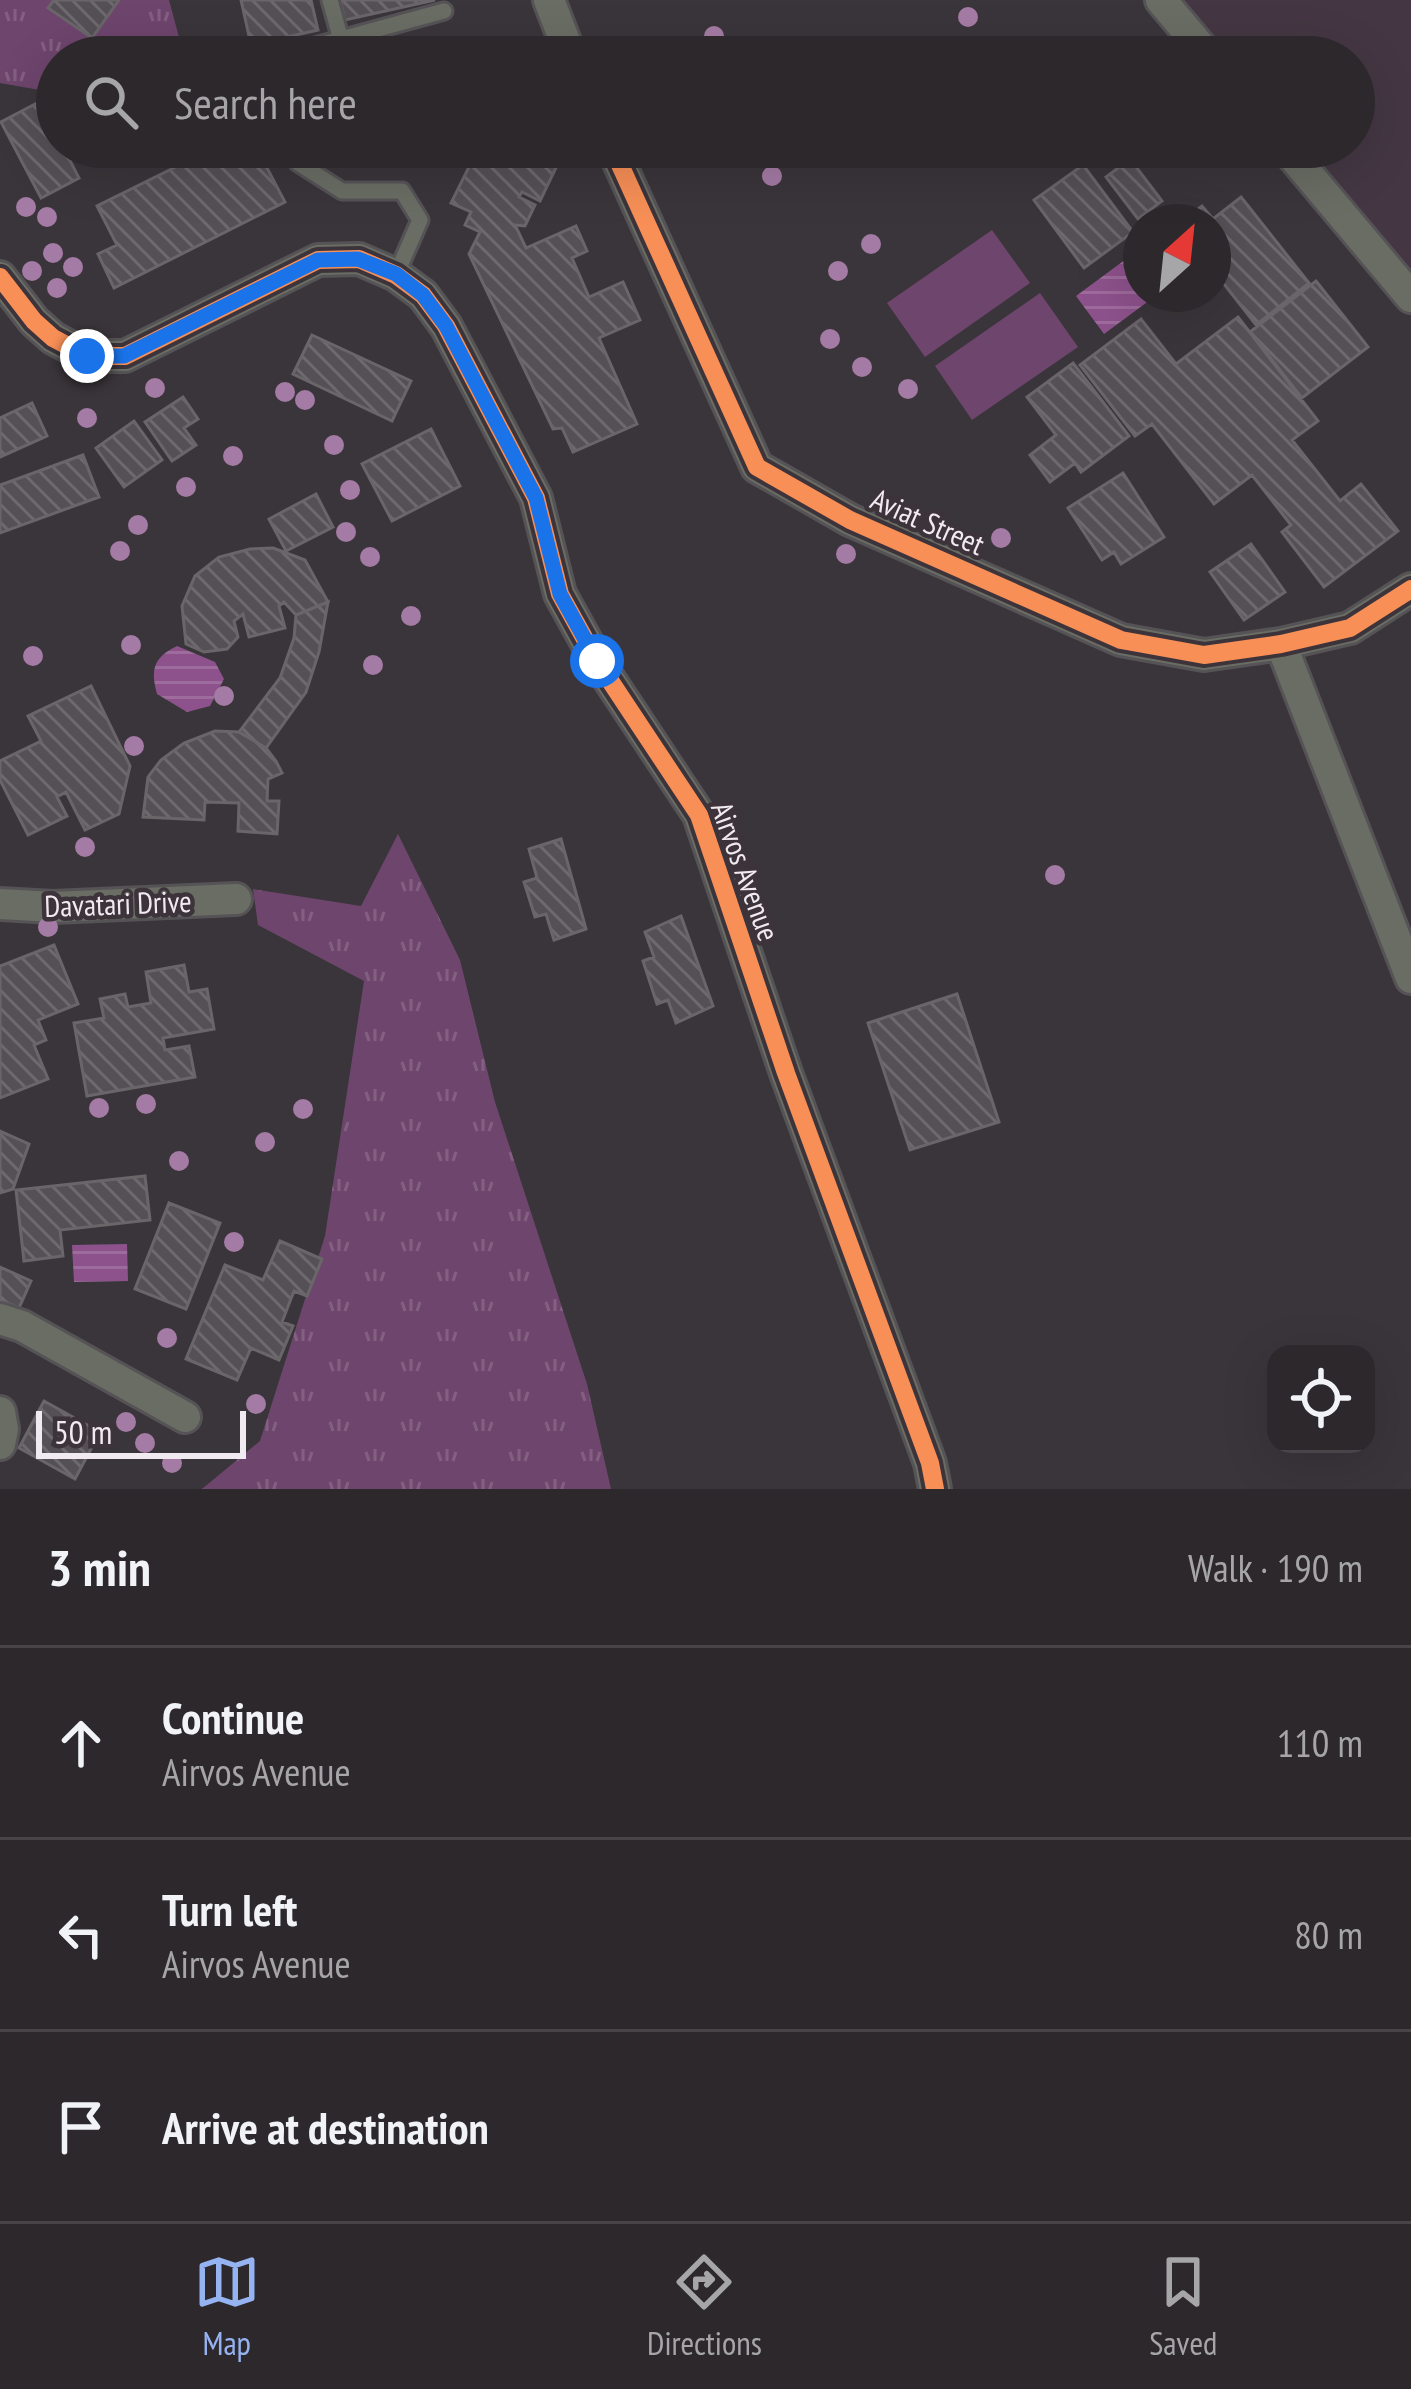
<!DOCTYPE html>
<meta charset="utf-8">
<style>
:root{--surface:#2c282c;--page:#383438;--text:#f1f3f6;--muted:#a6a6a9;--line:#484448;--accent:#95b2f1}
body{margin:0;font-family:"PT Sans Narrow",sans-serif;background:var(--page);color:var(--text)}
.controls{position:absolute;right:36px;bottom:36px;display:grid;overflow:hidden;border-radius:24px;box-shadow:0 12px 48px #0002}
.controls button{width:108px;height:108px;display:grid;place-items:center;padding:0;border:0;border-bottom:3px solid var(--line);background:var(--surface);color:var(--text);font:60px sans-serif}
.compass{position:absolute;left:1123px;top:204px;width:108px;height:108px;border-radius:50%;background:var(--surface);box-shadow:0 12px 48px #0002;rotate:27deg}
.scale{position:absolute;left:36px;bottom:30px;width:210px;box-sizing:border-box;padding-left:12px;border:6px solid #f1ebf1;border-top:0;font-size:33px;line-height:42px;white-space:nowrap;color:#f1ebf1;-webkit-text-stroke:9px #3c333b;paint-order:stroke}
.stop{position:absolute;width:36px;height:36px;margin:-27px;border:9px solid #1a73e8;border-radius:50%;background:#fff}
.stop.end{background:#1a73e8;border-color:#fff;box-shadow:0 3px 12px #0008}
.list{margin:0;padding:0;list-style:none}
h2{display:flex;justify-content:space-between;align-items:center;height:156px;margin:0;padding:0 48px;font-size:51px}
h2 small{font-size:39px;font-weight:400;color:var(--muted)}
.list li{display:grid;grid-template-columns:78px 1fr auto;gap:36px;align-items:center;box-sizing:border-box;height:192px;padding:0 48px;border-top:3px solid var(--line)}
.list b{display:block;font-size:45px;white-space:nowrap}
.list p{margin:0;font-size:39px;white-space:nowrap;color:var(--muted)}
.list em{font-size:39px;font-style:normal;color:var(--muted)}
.icon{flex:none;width:66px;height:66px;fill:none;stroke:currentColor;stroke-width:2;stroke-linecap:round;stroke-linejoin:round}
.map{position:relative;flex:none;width:1411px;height:1489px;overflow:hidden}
.search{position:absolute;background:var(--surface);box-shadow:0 12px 48px #0002;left:36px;right:36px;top:36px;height:132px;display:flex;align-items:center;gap:30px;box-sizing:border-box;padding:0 42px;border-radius:66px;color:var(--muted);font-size:45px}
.sheet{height:732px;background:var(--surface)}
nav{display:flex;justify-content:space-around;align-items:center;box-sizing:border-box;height:168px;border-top:3px solid var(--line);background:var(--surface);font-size:33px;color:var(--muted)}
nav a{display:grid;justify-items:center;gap:6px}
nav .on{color:var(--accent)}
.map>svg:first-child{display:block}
.built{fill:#443743}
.grass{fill:url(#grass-tufts)}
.garden{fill:#6e456d}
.water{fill:url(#water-rules)}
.building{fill:url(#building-back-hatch);stroke:#696569;stroke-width:3}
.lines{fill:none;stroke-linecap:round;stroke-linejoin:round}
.lane-casing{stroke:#565356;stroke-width:21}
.street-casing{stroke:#565356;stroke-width:36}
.lane{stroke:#696d64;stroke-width:15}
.street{stroke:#696d64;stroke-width:30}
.cycleway-casing{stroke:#3c333b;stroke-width:26}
.cycleway{stroke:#f78f57;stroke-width:18}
.tree{fill:#a47ba4}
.route{stroke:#1a73e8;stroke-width:15}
.labels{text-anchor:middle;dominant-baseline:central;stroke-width:9;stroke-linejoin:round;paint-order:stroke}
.street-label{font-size:30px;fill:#f1ebf1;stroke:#3c333b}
</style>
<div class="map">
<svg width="1411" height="1489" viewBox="0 0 1411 1489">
<defs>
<pattern id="grass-tufts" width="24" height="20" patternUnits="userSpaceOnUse" patternTransform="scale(3)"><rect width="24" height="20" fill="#6e456d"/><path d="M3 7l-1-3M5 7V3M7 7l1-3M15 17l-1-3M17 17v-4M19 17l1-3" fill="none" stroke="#836082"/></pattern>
<pattern id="water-rules" width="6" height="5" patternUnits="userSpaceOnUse" patternTransform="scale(3)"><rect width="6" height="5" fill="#8d528c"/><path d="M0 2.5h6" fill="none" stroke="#9e6b9d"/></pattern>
<pattern id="building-back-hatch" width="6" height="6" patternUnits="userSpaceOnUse" patternTransform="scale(3)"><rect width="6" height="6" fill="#555055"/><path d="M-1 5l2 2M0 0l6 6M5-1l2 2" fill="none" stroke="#6e696e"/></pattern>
</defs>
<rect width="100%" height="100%" fill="#3a353a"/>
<path class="built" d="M1161,0H1411V297L1285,147H1354V57H1209Z"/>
<path class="grass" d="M0,0H169L180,41L179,57H57V103L40,90L0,83Z
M398,834L460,960L495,1102L587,1384L611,1489H202L260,1441L325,1236L364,981L258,925L253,889L361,906Z"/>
<path class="garden" d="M992,230L1030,283L925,357L887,303Z
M1040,293L1078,347L972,420L935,366Z"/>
<path class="water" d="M1141,248V294H1158L1104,334L1076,296Z
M177,646L215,662L224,679L210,706L187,712L157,694C150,669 154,657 177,646Z
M127,1244L128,1281L74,1282L72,1245Z"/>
<path class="building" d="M54,0H119L92,38L48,8Z
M241,0H311L318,30L251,45Z
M340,0H435L345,20Z
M438,41L442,57H372Z
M39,102L57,136V147H63L79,178L41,198L1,122Z
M216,147H256L285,202L114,288L98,254L117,245L97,206Z
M464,147L565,149L540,201L522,192L519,197L535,205L525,226L515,225L526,248L576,226L587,251L572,258L589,297L623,282L640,320L599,338L637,424L573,452L562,428L553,429L469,254L480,232L465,225L471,212L451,203L472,161L460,155Z
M1130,159L1162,201L1138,219L1106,177Z
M1083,165L1133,232L1084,268L1034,200Z
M1241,197L1309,283L1256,325L1213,270V222H1181L1202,206L1213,219Z
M1316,281L1368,347L1302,398L1250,332Z
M1238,317L1318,421L1292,440L1340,501L1361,484L1398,531L1324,587L1282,532L1291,525L1252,475L1214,504L1152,424L1135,436L1080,365L1141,319L1176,364Z
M312,335L411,381L392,421L293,374Z
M1073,363L1129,436L1081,472L1075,463L1050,482L1030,455L1056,435L1027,397Z
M183,397L198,419L184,428L196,445L172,461L145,422Z
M32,403L47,436L0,457V418Z
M134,421L162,460L124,487L96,448Z
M431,429L460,486L392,521L362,464Z
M83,455L99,497L0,533V485Z
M1123,473L1164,537L1121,564L1114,552L1102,560L1068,508Z
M316,494L333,527L286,551L269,519Z
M1251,544L1285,592L1244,620L1210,572Z
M273,548L305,560L328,602L296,615L284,602L279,606L285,628L249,637L243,614L234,621L238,637L227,649L204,652L186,644L182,606L195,576L219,557L250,549Z
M328,602L319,652L306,692L266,748L239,732L280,678L294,638L296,615Z
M91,686L130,766L119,814L85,830L66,792L57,797L67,816L28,835L0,780V761L41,741L28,716Z
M215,731L239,732L266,748L276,761L282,773L268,779L267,801H279L277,834L238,831L239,803L205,802L204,820L143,817L148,777L161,760L184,743Z
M561,839L586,929L554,940L546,914L535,917L524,882L537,878L529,849Z
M681,916L713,1006L676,1023L668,1000L657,1004L643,961L654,957L645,932Z
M54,945L78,1004L38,1020L46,1040L34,1045L48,1079L0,1098V966Z
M184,965L189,992L207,989L214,1029L163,1038L165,1050L189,1046L195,1077L87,1096L74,1023L104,1018L100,999L125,994L128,1007L151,1003L146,972Z
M957,994L999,1122L910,1150L868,1023Z
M0,1131L29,1144L13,1189L0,1193Z
M145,1176L150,1220L60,1230L63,1256L24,1261L16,1190Z
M169,1203L220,1223L186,1309L135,1289Z
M280,1241L322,1259L307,1296L294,1291L282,1322L293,1326L279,1360L251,1348L237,1380L186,1359L225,1265L263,1280Z
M0,1267L31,1281L19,1308L0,1300Z
M44,1401L100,1432L75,1479L19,1448Z"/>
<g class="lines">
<defs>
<path id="lane" d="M330,0L341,40
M275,57L444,11
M293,147L298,163L342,191H402L420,220L396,275"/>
<path id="street" d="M549,0L571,57
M1161,0L1209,57
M612,147L757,467L850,520L1121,640L1204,655L1281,644L1350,628L1411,589
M1285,147L1411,297
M0,277L34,321L53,338L87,356H125L318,260L359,259L396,275L423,295L446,326L536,498L560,594L597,661L699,815L786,1073L930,1463L935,1489
M1281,644L1411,978
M0,904L53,907L236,899
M0,1319L22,1326L185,1417
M0,1412L3,1429L0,1444"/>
</defs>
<use href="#lane" class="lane-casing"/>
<use href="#street" class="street-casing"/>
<use href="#lane" class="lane"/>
<use href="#street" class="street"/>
<defs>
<path id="cycleway" d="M612,147L757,467L850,520L1121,640L1204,655L1281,644L1350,628L1411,589
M0,277L34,321L53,338L87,356H125L318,260L359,259L396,275L423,295L446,326L536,498L560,594L597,661L699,815L786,1073L930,1463L935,1489"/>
</defs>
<use href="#cycleway" class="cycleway-casing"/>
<use href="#cycleway" class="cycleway"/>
</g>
<g class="tree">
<circle cx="968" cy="17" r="10"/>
<circle cx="714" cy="36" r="10"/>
<circle cx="772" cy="176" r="10"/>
<circle cx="26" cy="207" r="10"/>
<circle cx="47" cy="217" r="10"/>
<circle cx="871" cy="244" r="10"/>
<circle cx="53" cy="253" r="10"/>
<circle cx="73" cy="267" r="10"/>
<circle cx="32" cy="271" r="10"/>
<circle cx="838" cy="271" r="10"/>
<circle cx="57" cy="288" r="10"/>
<circle cx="830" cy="339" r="10"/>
<circle cx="862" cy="367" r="10"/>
<circle cx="155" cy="388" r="10"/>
<circle cx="908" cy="389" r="10"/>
<circle cx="285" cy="392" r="10"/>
<circle cx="305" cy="400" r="10"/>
<circle cx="87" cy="418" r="10"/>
<circle cx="334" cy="445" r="10"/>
<circle cx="233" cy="456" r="10"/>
<circle cx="186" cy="487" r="10"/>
<circle cx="350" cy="490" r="10"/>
<circle cx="138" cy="525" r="10"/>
<circle cx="346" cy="532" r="10"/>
<circle cx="1001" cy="538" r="10"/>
<circle cx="120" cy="551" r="10"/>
<circle cx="846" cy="554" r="10"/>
<circle cx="370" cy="557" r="10"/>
<circle cx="411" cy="616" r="10"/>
<circle cx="131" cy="645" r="10"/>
<circle cx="33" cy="656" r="10"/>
<circle cx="373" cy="665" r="10"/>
<circle cx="224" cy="696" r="10"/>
<circle cx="134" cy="746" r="10"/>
<circle cx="85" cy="847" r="10"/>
<circle cx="1055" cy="875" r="10"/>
<circle cx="48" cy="927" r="10"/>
<circle cx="146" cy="1104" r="10"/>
<circle cx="99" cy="1108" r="10"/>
<circle cx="303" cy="1109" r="10"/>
<circle cx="265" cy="1142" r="10"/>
<circle cx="179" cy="1161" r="10"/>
<circle cx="234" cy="1242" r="10"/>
<circle cx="167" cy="1338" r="10"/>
<circle cx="256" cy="1404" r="10"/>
<circle cx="126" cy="1422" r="10"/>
<circle cx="145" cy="1443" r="10"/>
<circle cx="172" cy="1463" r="10"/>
</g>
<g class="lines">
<path class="route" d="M87,356H124L318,260L358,259L396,274L423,295L446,326L536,498L560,594L597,661"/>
</g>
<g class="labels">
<g class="street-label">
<text transform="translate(928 521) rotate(24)">Aviat Street</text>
<text transform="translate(746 871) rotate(70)">Airvos Avenue</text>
<text transform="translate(118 903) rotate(-2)">Davatari Drive</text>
</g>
</g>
</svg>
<div class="controls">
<button><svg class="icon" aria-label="locate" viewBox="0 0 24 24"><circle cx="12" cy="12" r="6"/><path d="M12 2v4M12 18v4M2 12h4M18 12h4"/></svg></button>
</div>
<svg class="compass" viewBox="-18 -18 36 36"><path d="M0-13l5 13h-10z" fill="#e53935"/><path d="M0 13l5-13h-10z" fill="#a6a6a9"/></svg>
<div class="scale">50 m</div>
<div class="stop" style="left:597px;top:661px"></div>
<div class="stop end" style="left:87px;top:356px"></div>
<div class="search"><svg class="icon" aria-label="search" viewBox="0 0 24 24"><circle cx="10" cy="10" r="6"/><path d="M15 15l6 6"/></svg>Search here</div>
</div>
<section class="sheet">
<h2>3 min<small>Walk · 190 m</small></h2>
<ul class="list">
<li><svg class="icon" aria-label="ahead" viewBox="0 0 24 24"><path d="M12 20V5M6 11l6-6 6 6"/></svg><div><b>Continue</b><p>Airvos Avenue</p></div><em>110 m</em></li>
<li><svg class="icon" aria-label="left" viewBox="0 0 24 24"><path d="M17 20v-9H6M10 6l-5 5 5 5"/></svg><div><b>Turn left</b><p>Airvos Avenue</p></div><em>80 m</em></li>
<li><svg class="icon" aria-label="arrive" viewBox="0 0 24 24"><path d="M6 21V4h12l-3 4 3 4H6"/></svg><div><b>Arrive at destination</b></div></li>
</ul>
</section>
<nav>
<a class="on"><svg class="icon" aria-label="map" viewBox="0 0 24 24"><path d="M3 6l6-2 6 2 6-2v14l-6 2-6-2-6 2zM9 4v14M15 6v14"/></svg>Map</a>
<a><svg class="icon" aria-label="directions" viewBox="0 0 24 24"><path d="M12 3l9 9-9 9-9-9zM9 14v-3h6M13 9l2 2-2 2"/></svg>Directions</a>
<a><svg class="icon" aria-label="saved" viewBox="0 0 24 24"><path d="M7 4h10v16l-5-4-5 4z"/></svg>Saved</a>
</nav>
